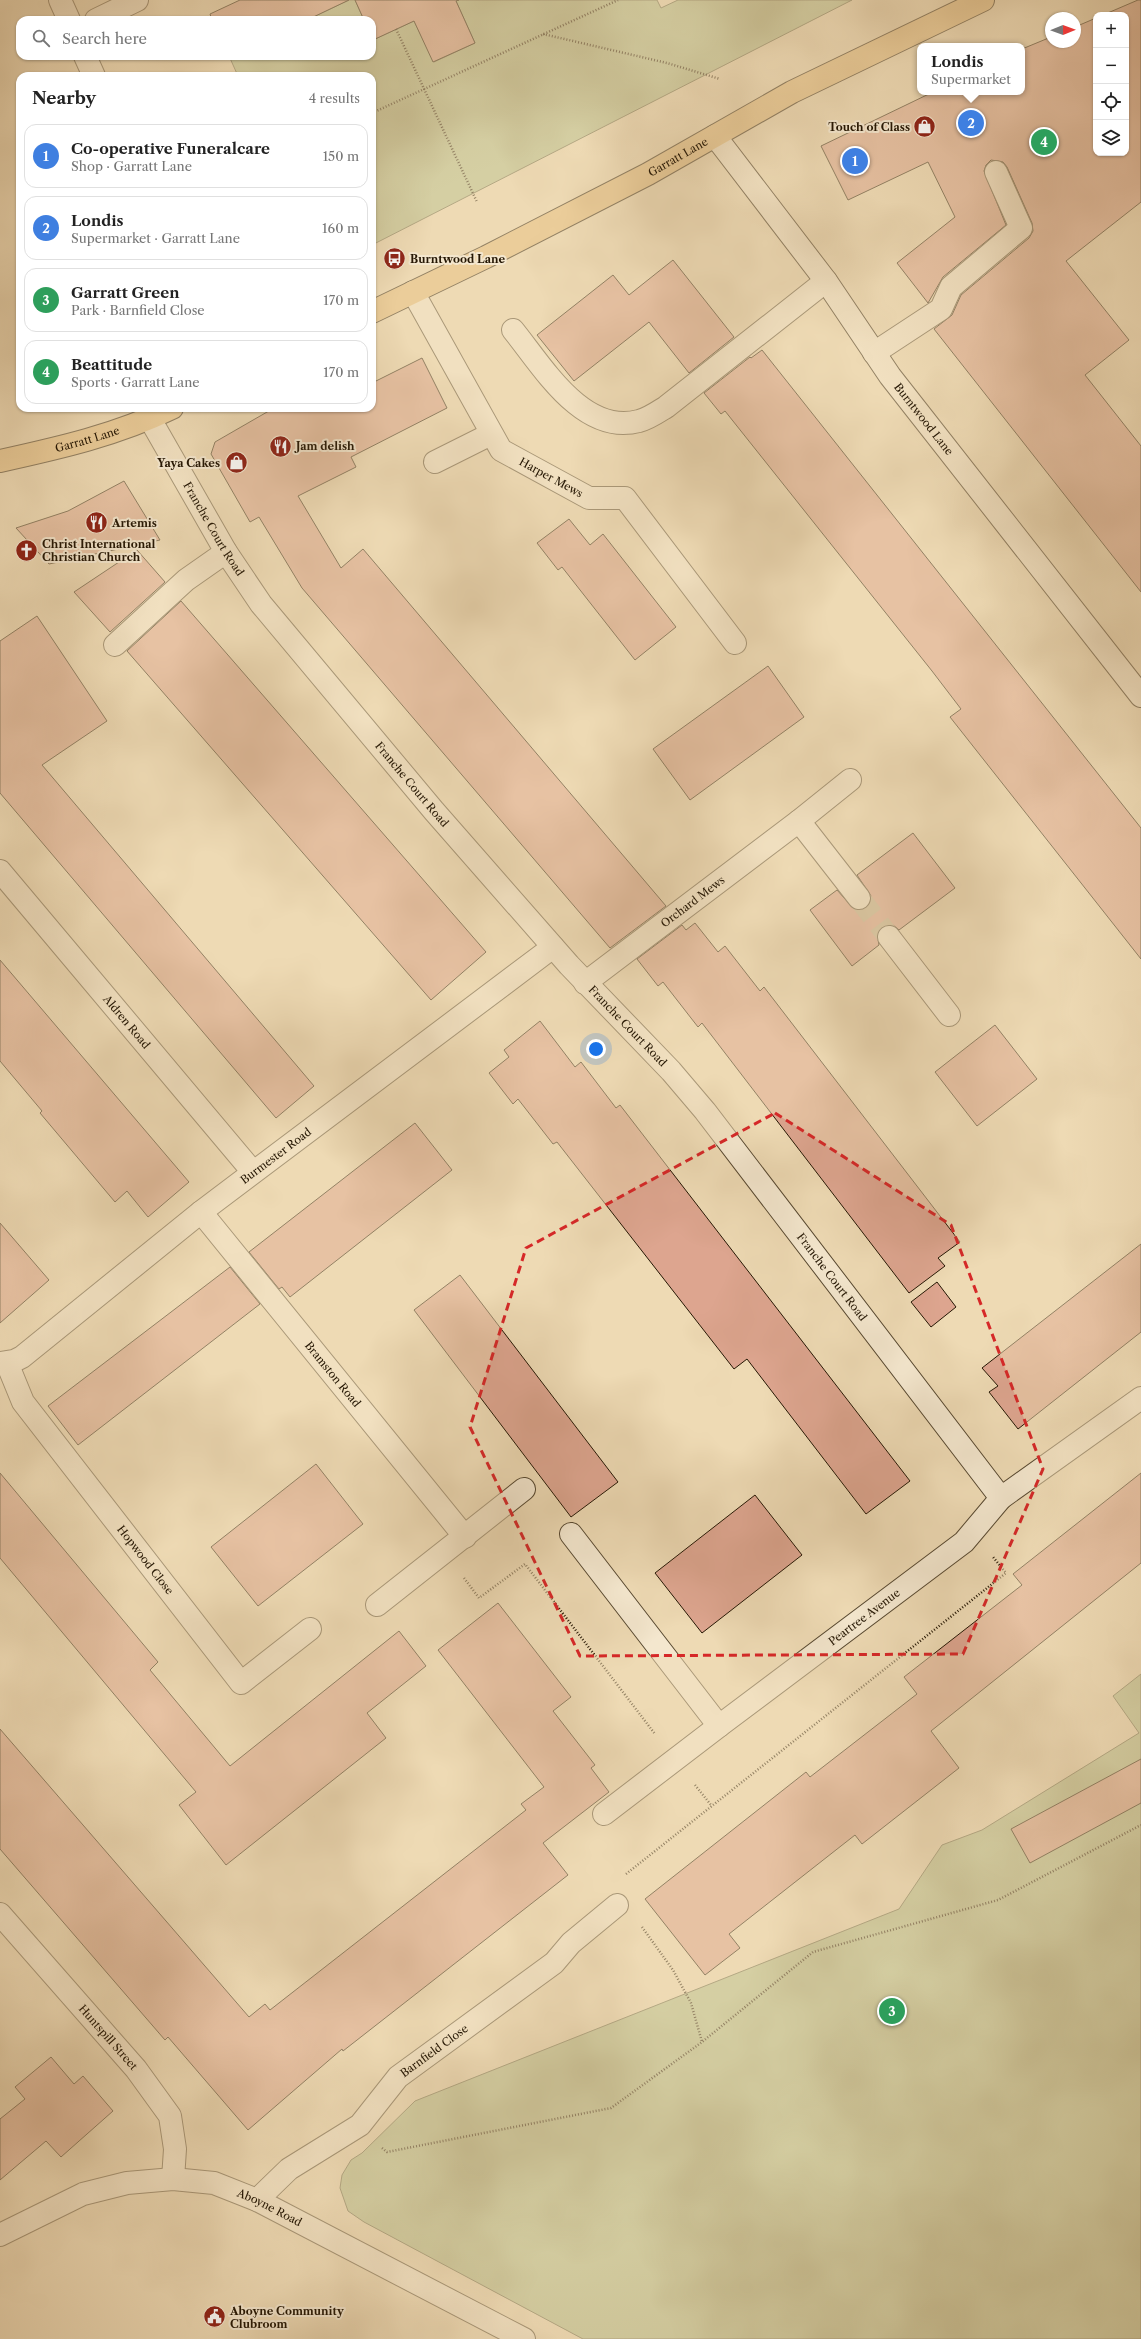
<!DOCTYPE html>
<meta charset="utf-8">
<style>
:root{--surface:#fff;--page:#f2f2f2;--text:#222;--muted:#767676;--line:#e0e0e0;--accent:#8f2418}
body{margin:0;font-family:"Libre Caslon Text",serif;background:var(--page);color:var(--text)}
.controls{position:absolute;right:12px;top:12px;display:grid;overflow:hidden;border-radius:8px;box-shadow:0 1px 3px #0004}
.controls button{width:36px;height:36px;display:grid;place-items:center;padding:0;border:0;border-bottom:1px solid var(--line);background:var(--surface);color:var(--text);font:20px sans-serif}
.compass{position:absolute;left:1045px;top:12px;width:36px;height:36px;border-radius:50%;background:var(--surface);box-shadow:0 1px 3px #0004;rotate:89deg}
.you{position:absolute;left:596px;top:1049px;width:14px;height:14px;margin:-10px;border:3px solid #fff;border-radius:50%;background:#1a73e8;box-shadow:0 0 0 6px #1a73e833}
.badge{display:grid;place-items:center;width:26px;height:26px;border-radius:50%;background:var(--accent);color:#fff;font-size:13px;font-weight:700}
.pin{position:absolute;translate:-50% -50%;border:2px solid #fff;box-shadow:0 1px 4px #0006}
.popup{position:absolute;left:917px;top:43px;width:108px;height:52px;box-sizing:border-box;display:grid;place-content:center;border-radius:8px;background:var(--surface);filter:drop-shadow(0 1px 3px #0005);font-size:13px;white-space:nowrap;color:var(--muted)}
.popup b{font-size:15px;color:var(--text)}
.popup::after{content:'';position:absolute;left:50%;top:100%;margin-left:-8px;border:8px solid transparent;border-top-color:var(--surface)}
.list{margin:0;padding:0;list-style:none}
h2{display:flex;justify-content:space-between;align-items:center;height:52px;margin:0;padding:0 16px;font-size:17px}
h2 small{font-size:13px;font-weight:400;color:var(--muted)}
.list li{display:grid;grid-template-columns:26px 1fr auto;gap:12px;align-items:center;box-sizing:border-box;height:64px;margin:0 8px 8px;padding:0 8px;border:1px solid var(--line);border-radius:12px}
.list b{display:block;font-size:15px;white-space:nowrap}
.list p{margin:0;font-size:13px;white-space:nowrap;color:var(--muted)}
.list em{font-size:13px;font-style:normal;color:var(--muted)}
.icon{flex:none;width:22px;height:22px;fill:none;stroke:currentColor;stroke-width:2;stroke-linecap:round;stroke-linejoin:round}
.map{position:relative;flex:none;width:1141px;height:2339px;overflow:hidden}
.search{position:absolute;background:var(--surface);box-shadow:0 1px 3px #0004;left:16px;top:16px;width:360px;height:44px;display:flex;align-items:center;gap:10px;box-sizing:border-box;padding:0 14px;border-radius:12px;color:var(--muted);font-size:15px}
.panel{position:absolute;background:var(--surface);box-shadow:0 1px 3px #0004;left:16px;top:72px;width:360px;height:340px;border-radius:12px}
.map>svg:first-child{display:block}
.green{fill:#b6c08f;stroke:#6e6c4a}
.building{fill:#dda58f;stroke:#251704}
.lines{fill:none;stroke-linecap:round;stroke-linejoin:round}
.street-tunnel{stroke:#c6b391;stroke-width:22;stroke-dasharray:22 11;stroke-linecap:butt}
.lane-casing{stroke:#574830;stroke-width:24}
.street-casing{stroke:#574830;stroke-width:24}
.secondary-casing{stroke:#251704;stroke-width:24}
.primary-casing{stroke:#251704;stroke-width:24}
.path{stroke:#251704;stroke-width:2.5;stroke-dasharray:1 2;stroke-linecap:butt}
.lane{stroke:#f4e7ce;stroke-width:22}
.street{stroke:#f4e7ce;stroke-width:22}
.secondary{stroke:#f4e7ce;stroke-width:22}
.primary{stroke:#e7bd7a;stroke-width:22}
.marked{fill:none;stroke:#d62828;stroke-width:3;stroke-dasharray:8 5;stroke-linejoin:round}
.labels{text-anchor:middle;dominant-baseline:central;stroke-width:4;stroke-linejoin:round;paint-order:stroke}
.poi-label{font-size:11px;font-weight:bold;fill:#251704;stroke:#f4e7ce;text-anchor:start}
.street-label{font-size:11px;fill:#251704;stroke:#f4e7ce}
</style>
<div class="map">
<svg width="1141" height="2339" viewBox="0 0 1141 2339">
<rect width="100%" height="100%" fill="#eedab4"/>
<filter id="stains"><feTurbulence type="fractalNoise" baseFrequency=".005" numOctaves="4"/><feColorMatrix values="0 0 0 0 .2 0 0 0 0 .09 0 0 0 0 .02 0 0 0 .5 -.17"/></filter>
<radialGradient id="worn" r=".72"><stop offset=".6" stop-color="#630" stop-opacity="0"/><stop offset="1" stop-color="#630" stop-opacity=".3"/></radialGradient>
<path class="green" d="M349,0H355L364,20H307Z
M459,0H657L661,8L678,0H852L372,245V76H238L229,56H372V38L373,40L414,21L434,62L475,43L456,1Z
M1141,1674V2339H583L364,2222L348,2211L340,2188L342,2175L351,2160L362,2153L415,2101L899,1909L942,1845L982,1830L1139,1733L1113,1696Z"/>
<path class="building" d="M240,0H349L307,20H212L210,14Z
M355,0H459L456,1L475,43L433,62L414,21L373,40L372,20H364Z
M1138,0H1141V202L1066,261L1129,340L1085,375L1141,446V592L934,329L952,315L961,295L1029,238L1033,231L1032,223L1007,167L1003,162L991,160L986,165L984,171L1006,225L943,277L928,303L897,263L955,217L928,162L848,200L821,146L933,92H1022V49L1051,37V42H1075V27L1096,18V153H1126V15H1103Z
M673,260L734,337L689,373L649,322L574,381L537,335L613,275L629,295Z
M762,350L1141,828V959L950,717L961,709L932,671L725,411L721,414L704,393L750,357L751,358Z
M422,358L447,408L351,457L356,467L298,496L341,568L363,549L666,906L610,948L302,588L259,517L250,522L211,454L215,442L274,408H372V383Z
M124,481L160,540L49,564L16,528L68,511Z
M569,519L590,545L603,534L676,627L635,660L562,567L558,570L537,543Z
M137,550L165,582L110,632L74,592Z
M181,601L486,952L431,1000L127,651Z
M37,616L107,721L42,765L314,1086L276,1118L0,793V641Z
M768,666L804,717L690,800L653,749Z
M913,833L955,888L899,930L893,925L882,927L877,933L879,945L852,966L810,910L837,890L854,909L860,910L866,908L870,903L871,896L857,875Z
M695,923L718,952L725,946L760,991L764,987L960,1242L938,1258L945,1266L909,1293L702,1023L698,1027L663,982L658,986L637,959L682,925L686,930Z
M0,960L189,1182L148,1217L127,1191L115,1202L40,1113L42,1111L0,1061Z
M540,1021L575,1067L581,1062L616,1108L620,1105L910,1481L866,1514L747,1359L734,1369L557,1142L553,1144L518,1099L513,1104L489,1073L509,1057L504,1050Z
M995,1025L1037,1079L977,1126L935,1072Z
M415,1123L452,1170L290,1297L282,1287L279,1289L249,1252Z
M0,1223L49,1280L0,1323Z
M1141,1244V1332L1018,1429L989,1392L998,1386L982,1368Z
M230,1267L260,1304L78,1445L48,1406Z
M460,1275L618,1482L571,1517L414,1310Z
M937,1282L956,1307L931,1327L911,1302Z
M316,1464L363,1524L258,1606L211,1547Z
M0,1473L158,1662L150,1670L230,1766L399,1631L426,1666L367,1713L386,1738L226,1865L179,1805L196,1792L0,1558Z
M1141,1473V1563L931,1731L959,1768L862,1844L855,1835L729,1934L740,1948L705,1975L645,1899L806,1772L810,1777L917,1694L904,1677L1022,1585L1013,1574Z
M755,1495L802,1555L702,1633L655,1573Z
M498,1603L571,1697L553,1711L595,1765L591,1768L609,1792L543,1843L568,1875L343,2051L342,2049L248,2130L168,2037L165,2040L0,1849V1729L249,2017L265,2004L270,2010L526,1810L521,1804L544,1787L438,1650Z
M1141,1759V1803L1030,1863L1011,1829Z
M51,2057L74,2084L83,2076L113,2111L61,2157L46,2141L0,2180V2119L25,2099L15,2087Z"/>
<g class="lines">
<path class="street-tunnel" d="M859,898L889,937"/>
<defs>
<path id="lane" d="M96,20L137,0
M513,330C543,367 583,436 639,421C648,419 658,412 666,407L826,281
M874,353L941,309L951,287L1021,228L996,172
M115,645L186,580L226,552"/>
<g id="street">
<path d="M60,0L69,20"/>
<path d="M85,56L94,76"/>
<path id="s1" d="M413,292L501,450L589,498H625L735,643"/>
<path id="s2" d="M150,419L226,552L261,604L434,811L569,965L671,1071L705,1111L1001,1498L1141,1398"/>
<path d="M435,462L491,434"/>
<path d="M799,821L850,780"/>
<path id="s3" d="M0,871L253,1172"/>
<path d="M889,937L949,1015"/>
<path id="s4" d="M585,983L799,821L859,898"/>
<path id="s5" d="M201,1212L465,1537"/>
<path id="s6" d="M0,1363L14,1361L22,1357L201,1212L553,947"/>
<path id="s7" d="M7,1363L23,1402L241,1683L310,1629"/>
<path id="s8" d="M571,1534L719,1726L964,1542L1001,1498"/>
<path d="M377,1605L524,1489"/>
<path d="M604,1814L719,1726"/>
<path id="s9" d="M0,1914L136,2069L170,2116L175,2149L173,2179"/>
<path id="s10" d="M257,2200L289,2169L360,2125L398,2077L554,1963L571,1943L617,1905"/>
<path id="s11" d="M0,2235L83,2194L127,2183L173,2179L214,2183L257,2200L524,2339"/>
</g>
<g id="secondary">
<path id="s12" d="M715,136L826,281L890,376L1141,696"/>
</g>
<g id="primary">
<path id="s13" d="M372,312L486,257L648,174L792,92L983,0"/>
<path id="s14" d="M0,461C59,448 117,435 172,408"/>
</g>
</defs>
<use href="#lane" class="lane-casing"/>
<use href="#street" class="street-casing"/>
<use href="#secondary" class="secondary-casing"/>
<use href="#primary" class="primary-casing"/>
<path class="path" d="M396,29L477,202
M543,34L667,63L720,79
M372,113L618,0
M464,1578L479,1598L525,1564L655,1734
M695,1785L711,1805
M626,1874L1006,1573L993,1557
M642,1927L673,1970L691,2003L702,2042
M382,2148L387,2152L611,2108L702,2042L813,1952L998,1900L1141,1825"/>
<use href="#lane" class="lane"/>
<use href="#street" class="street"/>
<use href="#secondary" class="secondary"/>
<use href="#primary" class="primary"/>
</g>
<path d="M0 0H1141V2339H0ZM775,1113L951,1225L1043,1469L963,1654L580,1656L470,1427L526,1248Z" fill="#eedab4" fill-opacity=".55" fill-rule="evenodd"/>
<path class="marked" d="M775,1113L951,1225L1043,1469L963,1654L580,1656L470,1427L526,1248Z"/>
<defs>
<symbol id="shop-disc" viewBox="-11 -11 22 22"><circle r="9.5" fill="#8f2418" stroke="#f4e7ce"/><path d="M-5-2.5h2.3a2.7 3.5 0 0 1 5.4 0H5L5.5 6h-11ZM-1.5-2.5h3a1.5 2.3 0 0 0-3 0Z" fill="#fff"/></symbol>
<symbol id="bus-disc" viewBox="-11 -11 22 22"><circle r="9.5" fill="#8f2418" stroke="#f4e7ce"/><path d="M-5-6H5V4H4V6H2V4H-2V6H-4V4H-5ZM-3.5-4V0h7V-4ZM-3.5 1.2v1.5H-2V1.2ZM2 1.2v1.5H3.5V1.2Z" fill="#fff"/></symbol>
<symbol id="restaurant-disc" viewBox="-11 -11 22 22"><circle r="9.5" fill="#8f2418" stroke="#f4e7ce"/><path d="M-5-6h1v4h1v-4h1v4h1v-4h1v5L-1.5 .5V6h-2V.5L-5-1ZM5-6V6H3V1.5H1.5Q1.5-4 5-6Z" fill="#fff"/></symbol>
<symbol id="church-disc" viewBox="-11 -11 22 22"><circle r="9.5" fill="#8f2418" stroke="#f4e7ce"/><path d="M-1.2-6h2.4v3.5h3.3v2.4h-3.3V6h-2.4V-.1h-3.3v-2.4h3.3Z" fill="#fff"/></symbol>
<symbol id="civic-disc" viewBox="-11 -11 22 22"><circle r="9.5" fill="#8f2418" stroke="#f4e7ce"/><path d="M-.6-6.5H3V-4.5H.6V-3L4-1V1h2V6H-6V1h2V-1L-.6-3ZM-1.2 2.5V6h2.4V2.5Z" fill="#fff"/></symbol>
</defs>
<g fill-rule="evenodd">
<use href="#shop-disc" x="912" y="114" width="25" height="25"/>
<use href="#bus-disc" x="382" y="246" width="25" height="25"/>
<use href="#restaurant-disc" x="268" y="434" width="25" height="25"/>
<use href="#shop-disc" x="224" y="450" width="25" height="25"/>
<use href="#restaurant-disc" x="84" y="510" width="25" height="25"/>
<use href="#church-disc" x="14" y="538" width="25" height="25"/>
<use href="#civic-disc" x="202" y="2304" width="25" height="25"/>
</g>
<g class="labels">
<g class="poi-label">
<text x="910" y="127" text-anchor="end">Touch of Class</text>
<text x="410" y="259">Burntwood Lane</text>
<text x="296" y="446">Jam delish</text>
<text x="220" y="463" text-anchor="end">Yaya Cakes</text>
<text x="112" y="523">Artemis</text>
<text x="42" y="544">Christ International<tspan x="42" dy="13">Christian Church</tspan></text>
<text x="230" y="2311">Aboyne Community<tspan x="230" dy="13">Clubroom</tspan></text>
</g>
<g class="street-label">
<text stroke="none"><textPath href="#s13" startOffset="343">Garratt Lane</textPath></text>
<text stroke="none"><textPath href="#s12" startOffset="352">Burntwood Lane</textPath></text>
<text stroke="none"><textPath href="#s14" startOffset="90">Garratt Lane</textPath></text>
<text stroke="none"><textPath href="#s1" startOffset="238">Harper Mews</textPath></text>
<text stroke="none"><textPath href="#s2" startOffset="127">Franche Court Road</textPath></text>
<text stroke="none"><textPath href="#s2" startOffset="451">Franche Court Road</textPath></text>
<text stroke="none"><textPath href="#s4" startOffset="135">Orchard Mews</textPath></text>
<text stroke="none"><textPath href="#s3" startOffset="197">Aldren Road</textPath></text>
<text stroke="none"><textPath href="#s2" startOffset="775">Franche Court Road</textPath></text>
<text stroke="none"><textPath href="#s6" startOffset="347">Burmester Road</textPath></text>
<text stroke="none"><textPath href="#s2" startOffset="1099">Franche Court Road</textPath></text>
<text stroke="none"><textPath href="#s5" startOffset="209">Bramston Road</textPath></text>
<text stroke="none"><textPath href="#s7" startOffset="242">Hopwood Close</textPath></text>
<text stroke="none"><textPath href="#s8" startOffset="424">Peartree Avenue</textPath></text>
<text stroke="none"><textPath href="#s9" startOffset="164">Huntspill Street</textPath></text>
<text stroke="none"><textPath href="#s10" startOffset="234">Barnfield Close</textPath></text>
<text stroke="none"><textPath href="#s11" startOffset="286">Aboyne Road</textPath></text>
</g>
</g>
<rect width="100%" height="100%" filter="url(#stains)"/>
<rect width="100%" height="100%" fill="url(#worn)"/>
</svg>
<div class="controls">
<button>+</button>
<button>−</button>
<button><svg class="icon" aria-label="locate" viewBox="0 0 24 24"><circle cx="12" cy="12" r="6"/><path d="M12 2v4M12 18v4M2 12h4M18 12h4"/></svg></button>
<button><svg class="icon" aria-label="layers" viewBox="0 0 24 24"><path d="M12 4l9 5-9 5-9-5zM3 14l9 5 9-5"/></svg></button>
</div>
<svg class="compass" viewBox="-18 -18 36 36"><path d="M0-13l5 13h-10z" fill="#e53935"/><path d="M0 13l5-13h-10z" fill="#767676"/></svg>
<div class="you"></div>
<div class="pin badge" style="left:855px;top:161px;background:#3f7fe0">1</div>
<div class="pin badge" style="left:971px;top:123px;background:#3f7fe0">2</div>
<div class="popup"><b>Londis</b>Supermarket</div>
<div class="pin badge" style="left:892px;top:2011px;background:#2e9e5b">3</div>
<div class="pin badge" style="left:1044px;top:142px;background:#2e9e5b">4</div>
<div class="search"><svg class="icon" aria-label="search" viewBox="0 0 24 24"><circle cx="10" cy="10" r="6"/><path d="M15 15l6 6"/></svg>Search here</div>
<section class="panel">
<h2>Nearby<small>4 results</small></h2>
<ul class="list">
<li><span class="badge" style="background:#3f7fe0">1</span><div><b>Co-operative Funeralcare</b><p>Shop · Garratt Lane</p></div><em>150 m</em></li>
<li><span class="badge" style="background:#3f7fe0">2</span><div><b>Londis</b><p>Supermarket · Garratt Lane</p></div><em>160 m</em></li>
<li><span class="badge" style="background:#2e9e5b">3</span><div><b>Garratt Green</b><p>Park · Barnfield Close</p></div><em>170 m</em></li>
<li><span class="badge" style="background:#2e9e5b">4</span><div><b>Beattitude</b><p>Sports · Garratt Lane</p></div><em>170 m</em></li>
</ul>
</section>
</div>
